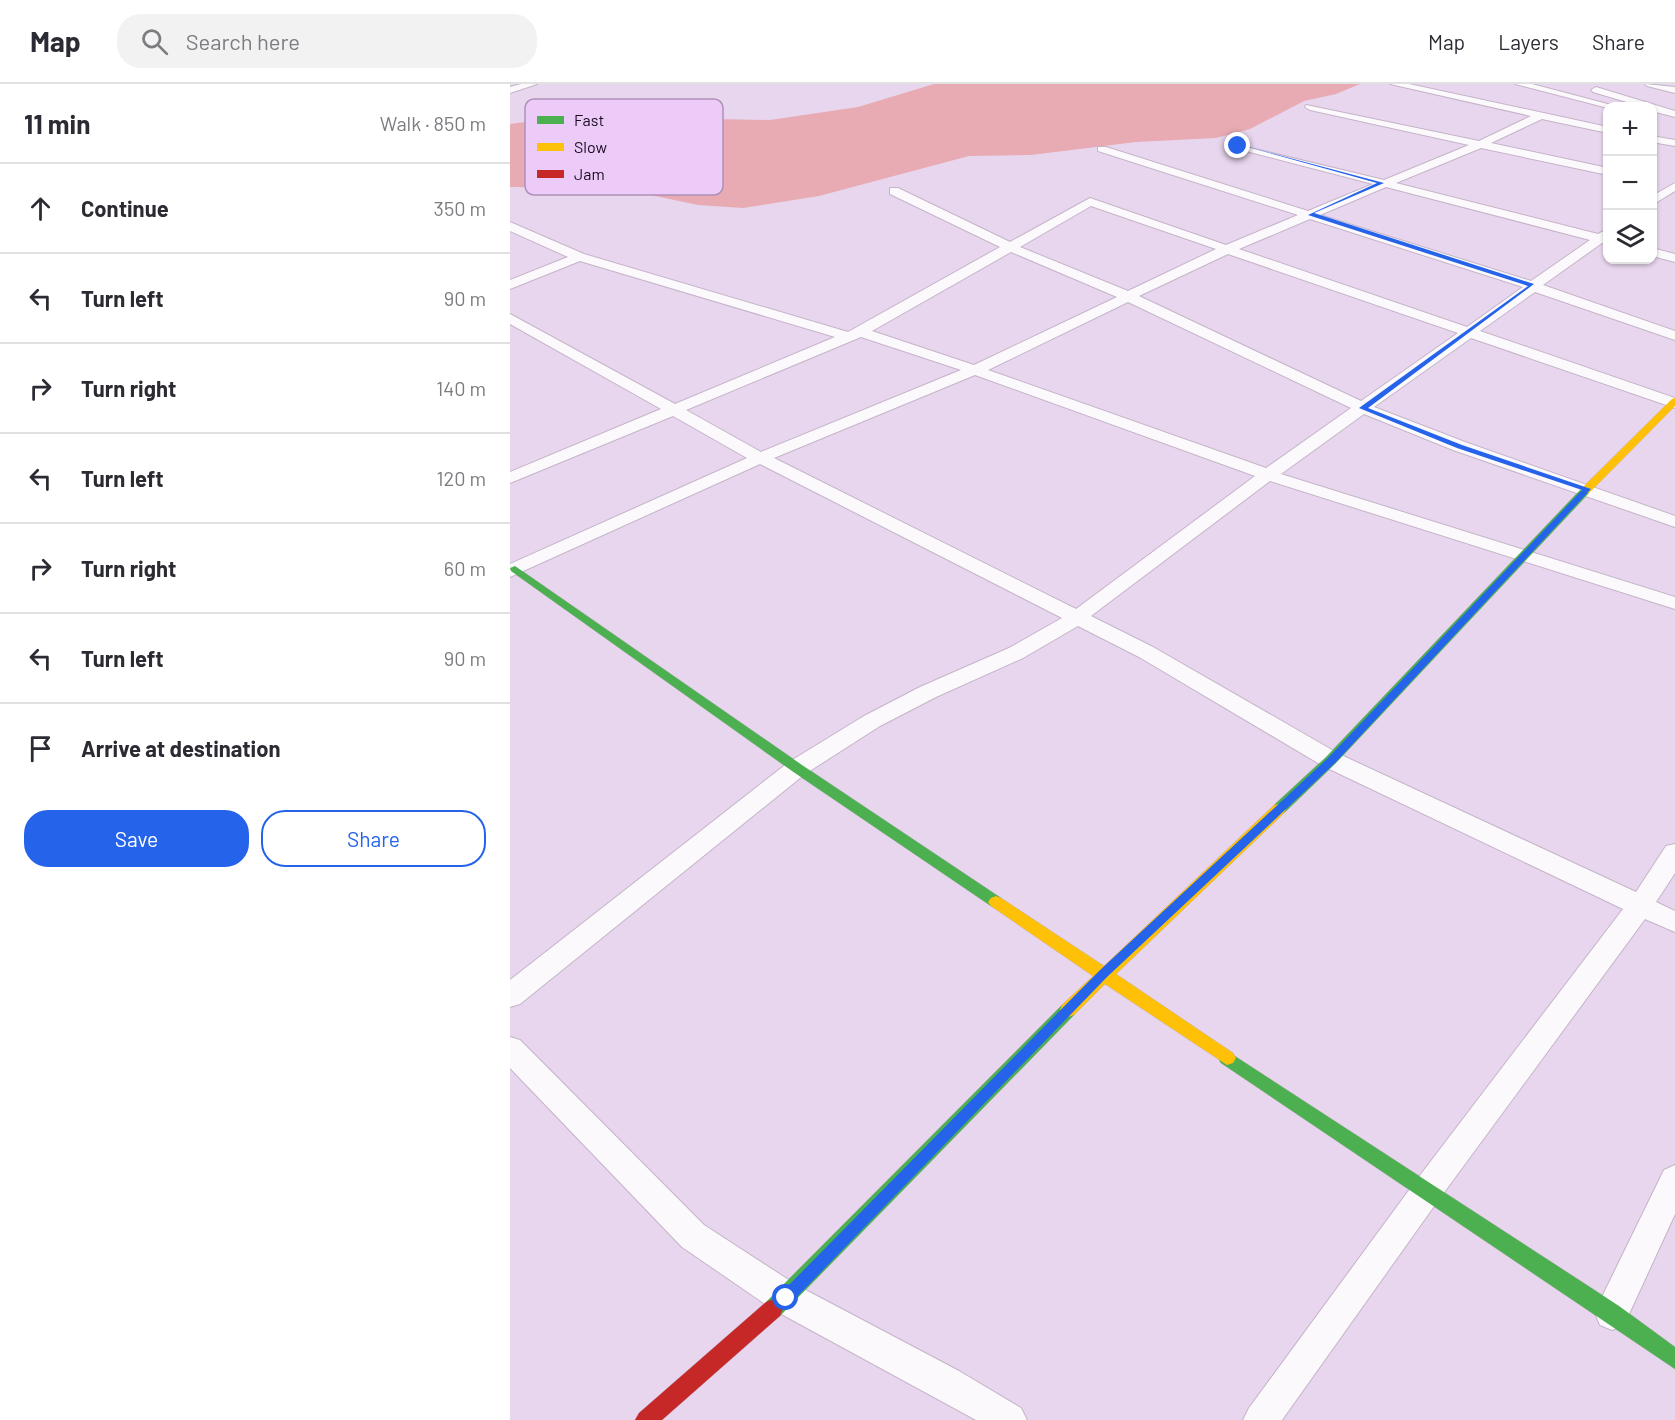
<!DOCTYPE html>
<meta charset="utf-8">
<style>
:root{--surface:#fff;--page:#f2f2f3;--text:#2b2b33;--muted:#7c7c81;--line:#e1e1e2;--accent:#2563eb}
body{margin:0;font-family:Barlow,sans-serif;background:var(--page);color:var(--text)}
.controls{position:absolute;right:18px;top:18px;display:grid;overflow:hidden;border-radius:12px;box-shadow:0 2px 4px #0004}
.controls button{width:54px;height:54px;display:grid;place-items:center;padding:0;border:0;border-bottom:2px solid var(--line);background:var(--surface);color:var(--text);font:30px sans-serif}
.stop{position:absolute;width:18px;height:18px;margin:-14px;border:4px solid #2563eb;border-radius:50%;background:#fff}
.stop.end{background:#2563eb;border-color:#fff;box-shadow:0 2px 6px #0008}
.list{margin:0;padding:0;list-style:none}
h2{display:flex;justify-content:space-between;align-items:center;height:78px;margin:0;padding:0 24px;font-size:26px}
h2 small{font-size:20px;font-weight:400;color:var(--muted)}
.list li{display:grid;grid-template-columns:39px 1fr auto;gap:18px;align-items:center;box-sizing:border-box;height:90px;padding:0 24px;border-top:2px solid var(--line)}
.list b{display:block;font-size:22px;white-space:nowrap}
.list em{font-size:20px;font-style:normal;color:var(--muted)}
.actions{display:flex;gap:12px;padding:18px 24px}
.actions a{flex:1;padding:14px 0;border:2px solid var(--accent);border-radius:24px;text-align:center;font-size:21px;color:var(--accent)}
.actions .main{background:var(--accent);color:#fff}
.icon{flex:none;width:33px;height:33px;fill:none;stroke:currentColor;stroke-width:2;stroke-linecap:round;stroke-linejoin:round}
.map{position:relative;flex:none;width:1165px;height:1336px;overflow:hidden}
header{display:flex;align-items:center;gap:36px;box-sizing:border-box;height:84px;padding:0 30px;background:var(--surface);border-bottom:2px solid var(--line)}
header strong{font-size:28px}
nav{display:flex;gap:33px;margin-inline-start:auto;font-size:21px}
.search{width:420px;height:54px;background:var(--page);display:flex;align-items:center;gap:15px;box-sizing:border-box;padding:0 21px;border-radius:24px;color:var(--muted);font-size:22px}
main{display:flex}
aside{flex:1;background:var(--surface)}
.map>svg:first-child{display:block}
.water{fill:#e8abb3}
.lines{fill:none;stroke-linecap:round;stroke-linejoin:round}
.street-casing{stroke:#c4b4c8;stroke-width:2}
.fast-casing{stroke:#c4b4c8;stroke-width:1}
.slow-casing{stroke:#c4b4c8;stroke-width:1}
.jam-casing{stroke:#c4b4c8;stroke-width:1}
.street{fill:#fcf9fc;fill-rule:evenodd}
.fast{fill:#4caf50;fill-rule:evenodd}
.slow{fill:#ffc107;fill-rule:evenodd}
.jam{fill:#c62828;fill-rule:evenodd}
.route{fill:#2563eb}
.key{fill:#edcbf8;stroke:#ad91b6;stroke-width:1.5}
.key-label{font-size:16px;fill:#190a1d}
</style>
<header>
<strong>Map</strong>
<div class="search"><svg class="icon" aria-label="search" viewBox="0 0 24 24"><circle cx="10" cy="10" r="6"/><path d="M15 15l6 6"/></svg>Search here</div>
<nav><a>Map</a><a>Layers</a><a>Share</a></nav>
</header>
<main>
<aside>
<h2>11 min<small>Walk · 850 m</small></h2>
<ul class="list">
<li><svg class="icon" aria-label="ahead" viewBox="0 0 24 24"><path d="M12 20V5M6 11l6-6 6 6"/></svg><div><b>Continue</b></div><em>350 m</em></li>
<li><svg class="icon" aria-label="left" viewBox="0 0 24 24"><path d="M17 20v-9H6M10 6l-5 5 5 5"/></svg><div><b>Turn left</b></div><em>90 m</em></li>
<li><svg class="icon" aria-label="right" viewBox="0 0 24 24"><path d="M7 20v-9h11M14 6l5 5-5 5"/></svg><div><b>Turn right</b></div><em>140 m</em></li>
<li><svg class="icon" aria-label="left" viewBox="0 0 24 24"><path d="M17 20v-9H6M10 6l-5 5 5 5"/></svg><div><b>Turn left</b></div><em>120 m</em></li>
<li><svg class="icon" aria-label="right" viewBox="0 0 24 24"><path d="M7 20v-9h11M14 6l5 5-5 5"/></svg><div><b>Turn right</b></div><em>60 m</em></li>
<li><svg class="icon" aria-label="left" viewBox="0 0 24 24"><path d="M17 20v-9H6M10 6l-5 5 5 5"/></svg><div><b>Turn left</b></div><em>90 m</em></li>
<li><svg class="icon" aria-label="arrive" viewBox="0 0 24 24"><path d="M6 21V4h12l-3 4 3 4H6"/></svg><div><b>Arrive at destination</b></div></li>
</ul>
<div class="actions"><a class="main">Save</a><a>Share</a></div>
</aside>
<div class="map">
<svg width="1165" height="1336" viewBox="0 0 1165 1336">
<rect width="100%" height="100%" fill="#e8d6ee"/>
<path class="water" d="M424,0H850L826,10L794,17L740,45L706,54L626,58L521,71L459,72L309,112L233,124L188,121L107,104L0,103V40L59,32L260,36L348,23Z"/>
<g class="lines">
<defs>
<path id="street" d="M11,0H27L0,9V3Z
M880,0H899L1098,43V49L1032,35L981,59L1098,84V91L971,64L886,99L1088,150L1098,145V161L1092,159L1033,201L1165,247V256L1025,208L970,247L1165,314V324L961,254L864,323L955,358L1165,432V443L943,366L854,330L771,390L1165,513V525L760,397L581,532L643,563L829,670L1126,808L1156,762L1165,760V789L1146,818L1165,827V848L1135,835L927,1118L772,1336H733L739,1324L905,1098L1113,825L813,682L629,573L568,542L513,574L426,613L370,642L295,690L10,920L0,923V896L279,678L354,632L410,603L499,564L552,534L250,380L0,493V480L237,374L163,332L0,399V388L151,325L0,240V230L165,320L325,253L70,177L0,205V196L58,173L0,147V138L74,170L338,248L490,163L380,110V104H388L500,158L580,114L716,161L788,131L588,67V63H596L798,127L863,100L724,64V60L874,96L959,61L800,26L795,23L796,21L969,57L1021,32ZM876,103L1080,156L1021,197L810,131ZM581,122L706,165L618,207L510,163ZM800,135L1013,203L957,243L729,165ZM501,168L607,213L464,281L362,247ZM718,170L948,249L851,317L629,212ZM618,218L841,324L756,384L478,286ZM351,253L451,286L251,368L176,326ZM465,291L745,392L566,525L264,374Z
M1005,0H1022L1105,22L1098,24Z
M1135,0L1165,3V9L1137,2Z
M1086,3L1165,27V33L1142,27V22H1130L1083,8L1081,6Z
M1142,52L1165,56V62L1142,58Z
M1165,99V107L1142,121V112Z
M1142,164L1165,170V178L1142,172Z
M0,953L10,956L194,1141L288,1202L449,1287L511,1324L517,1336H466L264,1226L172,1163L0,984Z
M1165,1081V1130L1114,1241L1102,1246L1090,1241L1085,1229L1090,1217L1154,1086Z"/>
<path id="fast" d="M1075,404L1079,405V409L826,679L774,729H764L762,725L764,721L816,673L1071,405Z
M5,482L292,681L491,814L494,818L491,822L486,824L481,822L282,687L1,487L0,484Z
M558,919L564,921L566,926L564,931L270,1232L263,1235L256,1232L253,1225L256,1218L552,921Z
M717,967L1109,1222L1165,1263V1285L711,979L708,974L711,969Z"/>
<path id="slow" d="M1165,314V322L1079,409H1071V405L1162,315Z
M769,720L774,721L776,725L774,729L606,890L723,969L726,974L723,979L717,981L595,900L564,931L558,933L552,931L550,926L552,921L583,892L481,822L478,818L481,814L486,812L491,814L594,882L764,721Z"/>
<path id="jam" d="M263,1215L270,1218L273,1225L270,1232L152,1336H125L129,1329L256,1218Z"/>
</defs>
<use href="#street" class="street-casing"/>
<use href="#fast" class="fast-casing"/>
<use href="#slow" class="slow-casing"/>
<use href="#jam" class="jam-casing"/>
<use href="#street" class="street"/>
<use href="#fast" class="fast"/>
<use href="#slow" class="slow"/>
<use href="#jam" class="jam"/>
</g>
<path class="route" d="M727,60L874,99L804,129L1024,200L858,324L952,361L1081,405L825,679L597,893L281,1219L276,1221L269,1214L271,1209L589,887L818,674L1072,406L947,364L849,324L1018,202L798,131L867,99Z"/>
<rect x="15" y="15" width="198" height="96" rx="9" class="key"/>
<rect x="27" y="32" width="27" height="8" fill="#4caf50"/>
<rect x="27" y="59" width="27" height="8" fill="#ffc107"/>
<rect x="27" y="86" width="27" height="8" fill="#c62828"/>
<g class="key-label">
<text x="64" y="42">Fast</text>
<text x="64" y="69">Slow</text>
<text x="64" y="96">Jam</text>
</g>
</svg>
<div class="controls">
<button>+</button>
<button>−</button>
<button><svg class="icon" aria-label="layers" viewBox="0 0 24 24"><path d="M12 4l9 5-9 5-9-5zM3 14l9 5 9-5"/></svg></button>
</div>
<div class="stop" style="left:276px;top:1214px"></div>
<div class="stop end" style="left:728px;top:62px"></div>
</div>
</main>
